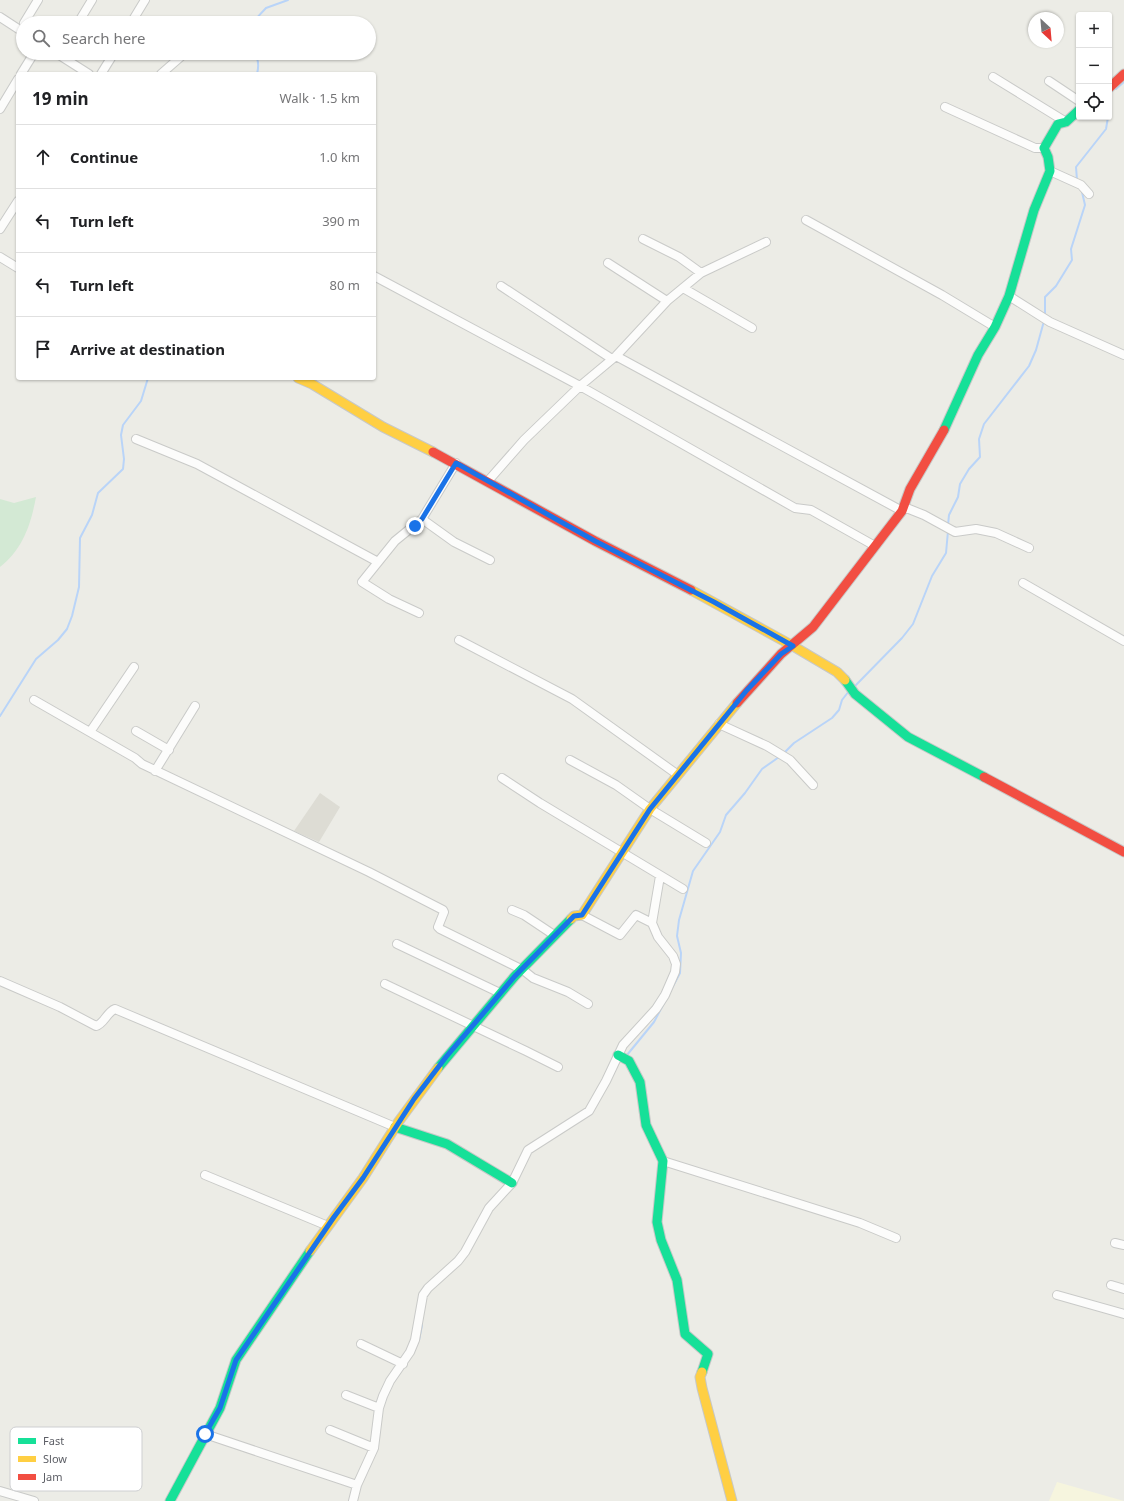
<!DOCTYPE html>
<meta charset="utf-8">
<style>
:root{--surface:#fff;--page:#f6f6f6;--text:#202124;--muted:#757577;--line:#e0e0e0}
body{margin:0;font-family:"Noto Sans",sans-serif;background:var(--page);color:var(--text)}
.controls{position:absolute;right:12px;top:12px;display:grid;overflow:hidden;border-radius:4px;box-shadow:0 1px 3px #0004}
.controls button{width:36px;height:36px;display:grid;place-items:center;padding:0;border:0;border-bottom:1px solid var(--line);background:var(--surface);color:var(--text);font:20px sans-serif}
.compass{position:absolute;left:1028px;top:12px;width:36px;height:36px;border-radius:50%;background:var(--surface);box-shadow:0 1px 3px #0004;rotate:154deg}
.stop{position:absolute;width:12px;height:12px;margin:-9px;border:3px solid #1a73e8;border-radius:50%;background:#fff}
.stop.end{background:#1a73e8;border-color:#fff;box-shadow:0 1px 4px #0008}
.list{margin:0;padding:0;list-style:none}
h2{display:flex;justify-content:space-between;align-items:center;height:52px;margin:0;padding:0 16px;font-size:17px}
h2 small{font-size:13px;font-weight:400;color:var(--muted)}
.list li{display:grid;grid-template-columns:26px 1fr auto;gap:12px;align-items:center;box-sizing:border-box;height:64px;padding:0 16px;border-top:1px solid var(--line)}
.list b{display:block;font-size:15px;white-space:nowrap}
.list em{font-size:13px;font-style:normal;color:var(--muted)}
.icon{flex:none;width:22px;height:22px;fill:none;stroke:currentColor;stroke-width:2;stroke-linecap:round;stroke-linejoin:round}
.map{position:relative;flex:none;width:1124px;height:1501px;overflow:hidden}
.search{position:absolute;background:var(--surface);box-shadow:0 1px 3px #0004;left:16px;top:16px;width:360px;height:44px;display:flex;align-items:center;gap:10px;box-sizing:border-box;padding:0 14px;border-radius:22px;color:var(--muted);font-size:15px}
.panel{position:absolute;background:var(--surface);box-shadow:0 1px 3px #0004;left:16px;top:72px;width:360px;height:308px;border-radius:4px}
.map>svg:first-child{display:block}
.commercial{fill:#f6f5de}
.education{fill:#dddcd4}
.green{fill:#d3e9d4}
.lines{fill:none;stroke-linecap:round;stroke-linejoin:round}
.stream{stroke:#b9d4f8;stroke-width:2}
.street-casing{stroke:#c9cac8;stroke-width:10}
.fast-casing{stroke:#c7c8c7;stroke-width:11}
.slow-casing{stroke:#c7c8c7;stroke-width:11}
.jam-casing{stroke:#c7c8c7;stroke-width:11}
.street{stroke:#fcfcfb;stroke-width:8}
.fast{stroke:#16e098;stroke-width:9}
.slow{stroke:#ffcf43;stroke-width:9}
.jam{stroke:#f24e42;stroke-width:9}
.route{stroke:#1a73e8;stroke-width:5}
.key{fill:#fff;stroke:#cecfd1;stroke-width:1}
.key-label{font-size:11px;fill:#5c5e65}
</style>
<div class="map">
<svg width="1124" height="1501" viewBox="0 0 1124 1501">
<rect width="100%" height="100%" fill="#ecece6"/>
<path class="commercial" d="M1057,1482L1124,1501H1049Z"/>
<path class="education" d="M320,793L340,807L319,842L294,831Z"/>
<path class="green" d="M36,497C31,524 23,549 0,567V499L14,503Z"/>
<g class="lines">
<path class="stream" d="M252,23L266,8L288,0
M254,53C259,59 259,66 257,74
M1116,89L1124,82
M1077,180L1076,167L1106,129L1108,117
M1045,315V297L1056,286L1072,260L1071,249L1085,205L1082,192
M948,525L949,515L958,497L960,484L969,469L980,457L979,439L984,424L1029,366L1036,350L1044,321
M855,686L902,638L913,624L932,576L946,553L948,531
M0,716L36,659L58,640L67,629L72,616L79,587L80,538L92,515L98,493L123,469L124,459L121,435L123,425L141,401L148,378
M784,753L794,743L832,718L839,710L842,700L849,691
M627,1055L654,1022L680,973L681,953L677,936L679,920L693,871L720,832L726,815L745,793L762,769L779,757
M419,1340L422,1325"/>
<defs>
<path id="street" d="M0,17L23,32
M24,23L38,0
M78,23L92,0
M131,23L145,0
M218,23L219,21
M56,53L89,74
M21,74L34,53
M101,74L114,53
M161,74L185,53
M993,77L1066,122
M1049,81L1079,101
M945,107L1035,148H1044
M0,109L18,79
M1050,171L1081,185L1089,194
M806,220L942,295L995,327
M0,229L18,201
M643,239L679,257L701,273
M0,257L18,268
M608,263L667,301
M374,276L580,386L795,508L811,510L875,546
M501,286L612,359
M683,288L752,328
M1009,296L1050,322L1124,355
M616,356L902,511
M136,439L197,464L378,562
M488,481L524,440L580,386L616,356L667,301L701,273L766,242
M904,507L924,515L955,532L976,529L996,533L1029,548
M422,519L454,542L490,560
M1023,583L1124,641
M419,613L389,599L362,582L395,541L422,519L456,463
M459,640L572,699L678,775
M34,700L135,758L142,764L369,872L443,910L444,912L438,927L440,929L523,970L533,978L568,992L588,1004
M719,724L767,746L790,760L813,785
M136,731L169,750
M90,732L134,667
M570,760L616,785L650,809L706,843
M155,771L195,706
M502,778L540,803L683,889
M512,910L524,915L554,935
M582,915L620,935L636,915L652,923
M397,944L500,993
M0,981L60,1007L96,1026C104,1024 107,1012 115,1009L395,1127
M385,984L526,1051L558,1067
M663,1161L860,1223L896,1238
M205,1175L328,1226
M1115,1243L1124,1245
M1111,1285L1124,1289
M1057,1295L1124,1314
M361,1344L403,1364
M346,1395L379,1408
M330,1430L374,1448
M205,1434L357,1485
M0,1491L34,1501
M353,1501L357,1485L374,1448L379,1408L383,1396L390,1381L410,1352L415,1340L423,1295L428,1288L458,1261L465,1252L489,1208L512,1183L528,1150L589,1111L606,1081L623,1045L656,1009L665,995L675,972L676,964L673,956L658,937L652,923L660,876"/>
<path id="fast" d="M944,430L978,355L995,327L1009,296L1034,210L1050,171L1048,157L1044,148L1058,124L1066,122L1079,110
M845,680L855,694L908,737L984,777
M618,1055L629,1061L640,1082L646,1125L663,1161L657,1222L661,1240L677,1280L685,1334L708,1354L702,1372
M438,1068L515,976L571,919
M395,1127L447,1144L512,1183
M170,1501L220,1408L236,1360L310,1251"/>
<path id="slow" d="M298,378L312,384L383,427L433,452
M691,590L793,646L837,672L845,680
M571,919L574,916L582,915L650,809L737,703
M310,1251L363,1178L399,1121L438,1068
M702,1372L700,1377L702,1388L732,1501"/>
<path id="jam" d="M1109,88L1124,74
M433,452L595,541L691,590
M737,703L781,654L813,627L902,511L910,489L944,430
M984,777L1124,852"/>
</defs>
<use href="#street" class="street-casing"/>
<use href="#fast" class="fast-casing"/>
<use href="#slow" class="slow-casing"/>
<use href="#jam" class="jam-casing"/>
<use href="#street" class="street"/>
<use href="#fast" class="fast"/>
<use href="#slow" class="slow"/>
<use href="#jam" class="jam"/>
</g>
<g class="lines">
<path class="route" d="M205,1434L220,1408L236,1360L334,1217L363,1178L414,1099L446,1057L515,976L574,916L582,915L650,809L747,690L781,654L793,646L714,602L595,541L456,463L422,519L415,526"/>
</g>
<rect x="10" y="1427" width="132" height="64" rx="6" class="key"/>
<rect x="18" y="1438" width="18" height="6" fill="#16e098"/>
<rect x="18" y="1456" width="18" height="6" fill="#ffcf43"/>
<rect x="18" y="1474" width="18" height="6" fill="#f24e42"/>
<g class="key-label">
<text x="43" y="1445">Fast</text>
<text x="43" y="1463">Slow</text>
<text x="43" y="1481">Jam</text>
</g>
</svg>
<div class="controls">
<button>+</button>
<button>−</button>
<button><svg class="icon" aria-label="locate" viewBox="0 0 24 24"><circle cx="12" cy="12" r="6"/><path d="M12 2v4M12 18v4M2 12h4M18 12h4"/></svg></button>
</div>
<svg class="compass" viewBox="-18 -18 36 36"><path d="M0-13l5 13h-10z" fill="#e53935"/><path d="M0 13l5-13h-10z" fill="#757577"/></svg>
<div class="stop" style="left:205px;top:1434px"></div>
<div class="stop end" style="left:415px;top:526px"></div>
<div class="search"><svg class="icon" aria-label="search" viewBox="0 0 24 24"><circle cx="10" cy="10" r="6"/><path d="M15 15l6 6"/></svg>Search here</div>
<section class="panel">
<h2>19 min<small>Walk · 1.5 km</small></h2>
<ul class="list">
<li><svg class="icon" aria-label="ahead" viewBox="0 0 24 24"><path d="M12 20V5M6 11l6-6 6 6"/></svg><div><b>Continue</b></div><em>1.0 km</em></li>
<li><svg class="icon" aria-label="left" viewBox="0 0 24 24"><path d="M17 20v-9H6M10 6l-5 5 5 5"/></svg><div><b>Turn left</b></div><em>390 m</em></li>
<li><svg class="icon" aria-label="left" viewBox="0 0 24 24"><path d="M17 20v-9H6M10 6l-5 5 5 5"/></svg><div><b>Turn left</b></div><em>80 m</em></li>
<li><svg class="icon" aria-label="arrive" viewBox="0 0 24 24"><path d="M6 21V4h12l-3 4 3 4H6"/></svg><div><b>Arrive at destination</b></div></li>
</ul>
</section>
</div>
